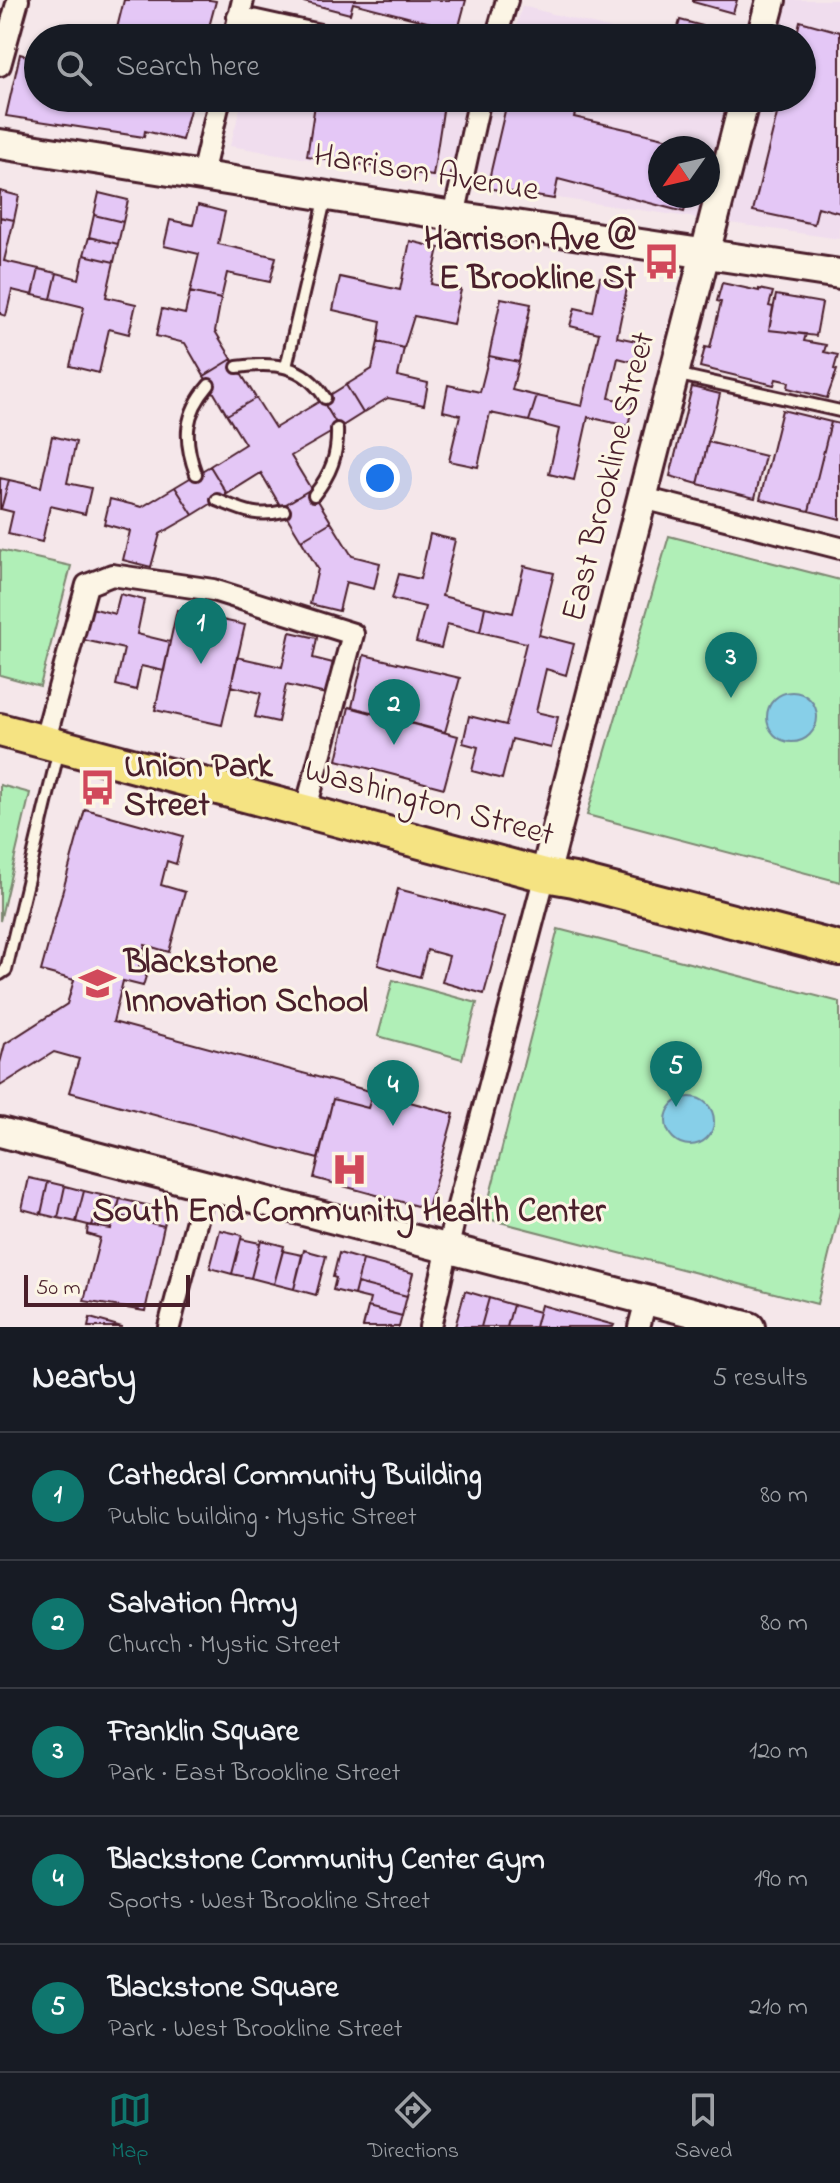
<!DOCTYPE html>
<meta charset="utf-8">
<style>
:root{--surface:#171b24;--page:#20242c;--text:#f1f3f6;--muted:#9ea1a6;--line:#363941;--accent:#0f766e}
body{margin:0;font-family:"Indie Flower",sans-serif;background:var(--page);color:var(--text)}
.compass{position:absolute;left:648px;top:136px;width:72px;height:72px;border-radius:50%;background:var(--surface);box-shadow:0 2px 6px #0004;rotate:236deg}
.scale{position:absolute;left:24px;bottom:20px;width:166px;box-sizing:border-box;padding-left:8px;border:4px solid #4a1f2b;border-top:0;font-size:22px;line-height:28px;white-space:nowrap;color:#4a1f2b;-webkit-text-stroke:6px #fcf5e5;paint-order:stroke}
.you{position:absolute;left:380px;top:478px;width:28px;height:28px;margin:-20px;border:6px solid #fff;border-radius:50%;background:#1a73e8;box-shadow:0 0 0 12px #1a73e833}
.badge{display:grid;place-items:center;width:52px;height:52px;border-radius:50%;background:var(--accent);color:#fff;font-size:26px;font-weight:700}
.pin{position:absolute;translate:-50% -66px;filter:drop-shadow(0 2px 4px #0008)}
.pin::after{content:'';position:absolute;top:42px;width:28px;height:24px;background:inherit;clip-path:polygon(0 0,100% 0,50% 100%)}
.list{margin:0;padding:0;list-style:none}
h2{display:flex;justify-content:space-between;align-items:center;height:104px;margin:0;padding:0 32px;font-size:34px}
h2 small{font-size:26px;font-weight:400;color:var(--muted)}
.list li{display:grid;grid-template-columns:52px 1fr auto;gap:24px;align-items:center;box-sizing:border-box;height:128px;padding:0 32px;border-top:2px solid var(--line)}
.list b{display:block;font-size:30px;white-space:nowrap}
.list p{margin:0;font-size:26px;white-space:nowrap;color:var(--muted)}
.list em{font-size:26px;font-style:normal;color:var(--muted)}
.icon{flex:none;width:44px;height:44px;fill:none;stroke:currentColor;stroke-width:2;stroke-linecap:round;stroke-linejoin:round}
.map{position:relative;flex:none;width:840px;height:1327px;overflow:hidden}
.search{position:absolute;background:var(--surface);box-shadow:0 2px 6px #0004;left:24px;right:24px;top:24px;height:88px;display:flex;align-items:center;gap:20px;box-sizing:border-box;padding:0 28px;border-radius:44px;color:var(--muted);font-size:30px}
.sheet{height:744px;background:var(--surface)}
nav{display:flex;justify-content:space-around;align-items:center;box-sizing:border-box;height:112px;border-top:2px solid var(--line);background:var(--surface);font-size:22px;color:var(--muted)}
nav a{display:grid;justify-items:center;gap:4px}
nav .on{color:var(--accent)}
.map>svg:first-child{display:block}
.built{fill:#f0ddee;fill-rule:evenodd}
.green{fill:#b0efb7;stroke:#7d8771;stroke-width:2}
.water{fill:#87cfe8;stroke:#6f899c;stroke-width:2}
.building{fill:#e4c7f6;stroke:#4a1f2b;stroke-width:2}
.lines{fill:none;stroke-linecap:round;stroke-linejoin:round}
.service-casing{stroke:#4a1f2b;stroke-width:16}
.minor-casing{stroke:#4a1f2b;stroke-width:26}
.secondary-casing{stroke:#4a1f2b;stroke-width:34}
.primary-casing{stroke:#4a1f2b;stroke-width:38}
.service{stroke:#fcf5e5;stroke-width:10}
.minor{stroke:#fcf5e5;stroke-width:20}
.secondary{stroke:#fcf5e5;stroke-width:28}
.primary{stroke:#f5e382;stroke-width:32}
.labels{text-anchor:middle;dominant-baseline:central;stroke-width:6;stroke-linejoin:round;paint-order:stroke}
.street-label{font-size:34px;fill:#4a1f2b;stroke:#fcf5e5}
.poi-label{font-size:34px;font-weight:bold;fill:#4a1f2b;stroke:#fcf5e5;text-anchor:start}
</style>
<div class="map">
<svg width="840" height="1327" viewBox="0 0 840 1327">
<rect width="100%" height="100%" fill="#f5e7ea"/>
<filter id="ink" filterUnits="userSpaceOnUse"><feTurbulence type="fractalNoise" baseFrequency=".0125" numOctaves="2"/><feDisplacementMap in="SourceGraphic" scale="16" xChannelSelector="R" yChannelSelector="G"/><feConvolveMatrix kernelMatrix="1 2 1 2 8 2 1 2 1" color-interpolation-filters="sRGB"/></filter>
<g filter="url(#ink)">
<path class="built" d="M753,0H840V239L427,179L230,146L243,98H681L725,111L729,98H802V38H744ZM660,148H708V196H660Z
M522,6L639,36V38H513Z"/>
<path class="green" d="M669,536L840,580V882L587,815Z
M0,550L71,566L40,686L0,675Z
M0,785L30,793L0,921Z
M558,929L840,1002V1211L817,1304L484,1218Z
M393,980L477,1003L462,1059L378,1036Z"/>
<path class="water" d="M767 717a25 25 0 1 1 50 0a25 25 0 1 1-50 0Z
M666 1121a24 24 0 1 1 48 0a24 24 0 1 1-48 0Z"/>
<path class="building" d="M124,0H210L216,1L206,38H123L115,36Z
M296,0H466L458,30L353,3L350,14Z
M693,0H737L733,13L693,2Z
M680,20L733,34L732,38H675Z
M800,21L840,32V213L818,207L814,224L753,211L781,98H802V38H796Z
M33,47L38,48V98H193L182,140L145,131L144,137L6,116L20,54L30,57Z
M316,98H445L433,176L307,156Z
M508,98H579L574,117L703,147L660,148V196H689L684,212L558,179L554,199L487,188Z
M0,191L19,196L14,220L0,217Z
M99,193L128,200L123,222L94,215Z
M198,205L225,212L218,244L276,257L270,282L227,273L221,299L190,292L199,254L164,246L170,220L193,225Z
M94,215L123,222L118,244L89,237Z
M0,217L14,220L4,261L39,269L33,295L12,290L6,316L0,314Z
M89,237L118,244L114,262L84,255Z
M410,241L439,248L431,284L461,290L453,324L414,316L404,348L378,342L381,321L333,310L340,277L400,290Z
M84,255L114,262L106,297L136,304L129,334L109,329L99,373L70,366L84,307L51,299L57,273L79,279Z
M39,269L57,273L51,299L33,295Z
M600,277L628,283L617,337L646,343L642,364L618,358L609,398L633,403L628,426L588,417L574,480L549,474L559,429L529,421L537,396L582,406L599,333L570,326L575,308L593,312Z
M722,283L759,291V289L773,292L769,306L773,307L769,330L806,334L804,341L826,345L824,352L838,355L834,369L837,370L827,398L788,388L789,382L776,379L774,385L700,367L705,347L710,348L721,302L717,301Z
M190,292L221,299L215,331L232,359L204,376L185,343L156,336L162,309L185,314Z
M776,295L822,303L816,336L769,330Z
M501,298L531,304L519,362L489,356Z
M378,342L404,348L398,376L428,383L424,405L388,398L363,413L346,385L372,369Z
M489,356L519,362L512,390L537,396L529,421L490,413L478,467L449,461L460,415L443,411L448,385L480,392Z
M232,359L256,398L227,415L204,376Z
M346,385L363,413L339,428L322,400Z
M692,387L720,394L698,484L670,476Z
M256,398L275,428L322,400L339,428L291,456L311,489L281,507L261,473L227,494L210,466L245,444L227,415Z
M782,410L831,422L809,511L760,499Z
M831,422L840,424V519L809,511Z
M52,436L76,442L67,483L91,488L85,514L50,506L42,542L8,534L13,512L1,509L9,480L41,487Z
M708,442L765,456L755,498L698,484Z
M210,466L227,494L193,515L175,487Z
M0,478L9,480L1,509H0Z
M175,487L193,515L160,534L151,567L123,560L130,531L104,524L110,499L142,507Z
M311,489L331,522L301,540L281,507Z
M331,522L352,556L380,563L374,589L346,582L339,611L310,604L318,569L301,540Z
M430,534L455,540L442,596L485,607L480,632L447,624L441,648L416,642L425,607L392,599L399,574L420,579Z
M524,566L554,573L539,635L574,644L566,675L546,669L536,712L558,717L551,748L512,739L502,779L472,771L478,747L463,743L469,716L506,725L526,643L480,632L485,607L513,613Z
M120,594L144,600L137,634L170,642L164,671L141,666L136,690L116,685L124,649L84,640L91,608L115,614Z
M177,610L245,625L222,725L155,710Z
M290,632L317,638L313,658L333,663L326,694L286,685L278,722L255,717L261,693L231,686L237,657L282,667Z
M364,655L460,678L445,732L352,707Z
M349,707L458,736L444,788L337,760Z
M85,809L183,836L176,864L167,861L161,885L185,892L169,952L145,945L138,971L147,973L143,986L123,981L113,1022L373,1092L368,1108L333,1099L318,1159L69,1092L79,1059L54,1052L0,1086V1063L5,1044L67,1004L74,980L41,971Z
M398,889L505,917L484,994L442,982L449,956L427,950L420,977L378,965Z
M373,1092L454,1114L428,1209L314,1178L333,1099L368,1108Z
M29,1178L48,1182L41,1214L22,1209Z
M48,1182L65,1186L58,1218L41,1214Z
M65,1186L84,1191L76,1222L58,1218Z
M84,1191L101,1195L92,1226L76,1222Z
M101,1195L120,1199L111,1229L92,1226Z
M120,1199L168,1210L164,1226L116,1215Z
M116,1215L164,1226L145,1311L84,1301L100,1238L87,1234L88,1225L111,1229Z
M220,1230L242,1235L232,1274L210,1268Z
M241,1239L260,1243L251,1278L232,1274Z
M261,1240L284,1246L274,1284L251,1278Z
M304,1250L326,1256L316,1295L294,1289Z
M283,1251L302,1255L294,1289L274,1284Z
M339,1253L363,1260L354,1295L333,1290L336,1278L333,1277Z
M363,1260L413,1273L407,1296L357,1283Z
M357,1283L407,1296L402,1316L368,1307L370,1299L354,1295Z
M465,1291L489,1298L481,1327H455Z
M489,1298L513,1305L507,1327H481Z
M513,1305L539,1312L535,1327H507Z
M541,1305L614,1325L613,1327H535Z
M368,1307L402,1316L399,1327H363Z
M90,1318L122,1327H88Z"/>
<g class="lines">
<defs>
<path id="service" d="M237,367C272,362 303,363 325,398
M286,367L326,196
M675,374L840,411
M196,474C183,439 184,414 209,385
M314,495C331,474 338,455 337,429
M217,500C242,510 256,518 284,511
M0,974L6,970L59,749"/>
<path id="minor" d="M238,17L333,38
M234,38L243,0
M496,38L507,0
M0,65L18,0
M202,175L220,98
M454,216L480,98
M643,498L840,548
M44,743L87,585L112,575L213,590L353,634L305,812
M169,1327L206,1185
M430,1327L453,1225L545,875
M639,1327L646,1300"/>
<path id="secondary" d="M761,38L771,0
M0,144L454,216L840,274
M545,875L745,98
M0,1132L750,1327"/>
<path id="primary" d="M0,730L545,875L574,880L840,949"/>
</defs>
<use href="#service" class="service-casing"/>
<use href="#minor" class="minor-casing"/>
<use href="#secondary" class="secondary-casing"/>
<use href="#primary" class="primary-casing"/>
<use href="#service" class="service"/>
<use href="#minor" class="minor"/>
<use href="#secondary" class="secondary"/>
<use href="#primary" class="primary"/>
</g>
</g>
<defs>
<symbol id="bus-bare" viewBox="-9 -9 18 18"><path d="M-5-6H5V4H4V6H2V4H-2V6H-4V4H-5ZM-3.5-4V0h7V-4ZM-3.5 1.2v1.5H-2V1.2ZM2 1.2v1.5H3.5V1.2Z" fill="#d1495b" stroke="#fcf5e5" stroke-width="2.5" paint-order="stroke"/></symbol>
<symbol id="school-bare" viewBox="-9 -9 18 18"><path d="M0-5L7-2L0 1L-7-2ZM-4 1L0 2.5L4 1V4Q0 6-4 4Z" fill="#d1495b" stroke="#fcf5e5" stroke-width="2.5" paint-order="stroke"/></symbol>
<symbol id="hospital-bare" viewBox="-9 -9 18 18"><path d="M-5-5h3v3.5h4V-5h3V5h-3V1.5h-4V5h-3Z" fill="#d1495b" stroke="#fcf5e5" stroke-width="2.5" paint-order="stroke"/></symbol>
</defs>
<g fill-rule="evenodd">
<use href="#bus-bare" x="636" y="236" width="51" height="51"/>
<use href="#bus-bare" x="72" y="762" width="51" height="51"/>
<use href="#school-bare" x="72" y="958" width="51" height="51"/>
<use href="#hospital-bare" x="324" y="1144" width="51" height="51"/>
</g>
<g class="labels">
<g class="street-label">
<text transform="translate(426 174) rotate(9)">Harrison Avenue</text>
<text transform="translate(610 477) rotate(-76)">East Brookline Street</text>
<text transform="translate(429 804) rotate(15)">Washington Street</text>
</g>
<g class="poi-label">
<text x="636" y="241" text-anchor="end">Harrison Ave @<tspan x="636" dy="39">E Brookline St</tspan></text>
<text x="124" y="768">Union Park<tspan x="124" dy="39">Street</tspan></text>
<text x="124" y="964">Blackstone<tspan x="124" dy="39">Innovation School</tspan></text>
<text x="349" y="1213" text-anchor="middle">South End Community Health Center</text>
</g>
</g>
</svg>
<svg class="compass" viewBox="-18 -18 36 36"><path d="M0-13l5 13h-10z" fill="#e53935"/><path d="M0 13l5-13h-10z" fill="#9ea1a6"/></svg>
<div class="scale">50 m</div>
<div class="you"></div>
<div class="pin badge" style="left:201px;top:664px">1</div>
<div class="pin badge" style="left:394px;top:745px">2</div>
<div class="pin badge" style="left:731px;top:698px">3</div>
<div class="pin badge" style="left:393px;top:1126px">4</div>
<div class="pin badge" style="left:676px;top:1107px">5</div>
<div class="search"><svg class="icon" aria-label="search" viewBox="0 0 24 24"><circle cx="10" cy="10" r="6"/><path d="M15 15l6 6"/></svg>Search here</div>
</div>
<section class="sheet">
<h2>Nearby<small>5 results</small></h2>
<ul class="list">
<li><span class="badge">1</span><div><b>Cathedral Community Building</b><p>Public building · Mystic Street</p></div><em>80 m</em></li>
<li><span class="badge">2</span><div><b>Salvation Army</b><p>Church · Mystic Street</p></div><em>80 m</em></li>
<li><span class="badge">3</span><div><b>Franklin Square</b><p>Park · East Brookline Street</p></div><em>120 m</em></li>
<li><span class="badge">4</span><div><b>Blackstone Community Center Gym</b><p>Sports · West Brookline Street</p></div><em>190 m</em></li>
<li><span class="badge">5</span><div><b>Blackstone Square</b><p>Park · West Brookline Street</p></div><em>210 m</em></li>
</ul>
</section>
<nav>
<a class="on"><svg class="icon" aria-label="map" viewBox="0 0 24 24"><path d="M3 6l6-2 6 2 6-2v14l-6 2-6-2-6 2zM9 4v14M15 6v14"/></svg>Map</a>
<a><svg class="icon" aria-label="directions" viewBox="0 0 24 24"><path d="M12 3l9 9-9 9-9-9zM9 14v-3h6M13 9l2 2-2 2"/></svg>Directions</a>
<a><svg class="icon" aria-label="saved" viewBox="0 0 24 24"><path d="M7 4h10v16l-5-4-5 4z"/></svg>Saved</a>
</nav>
